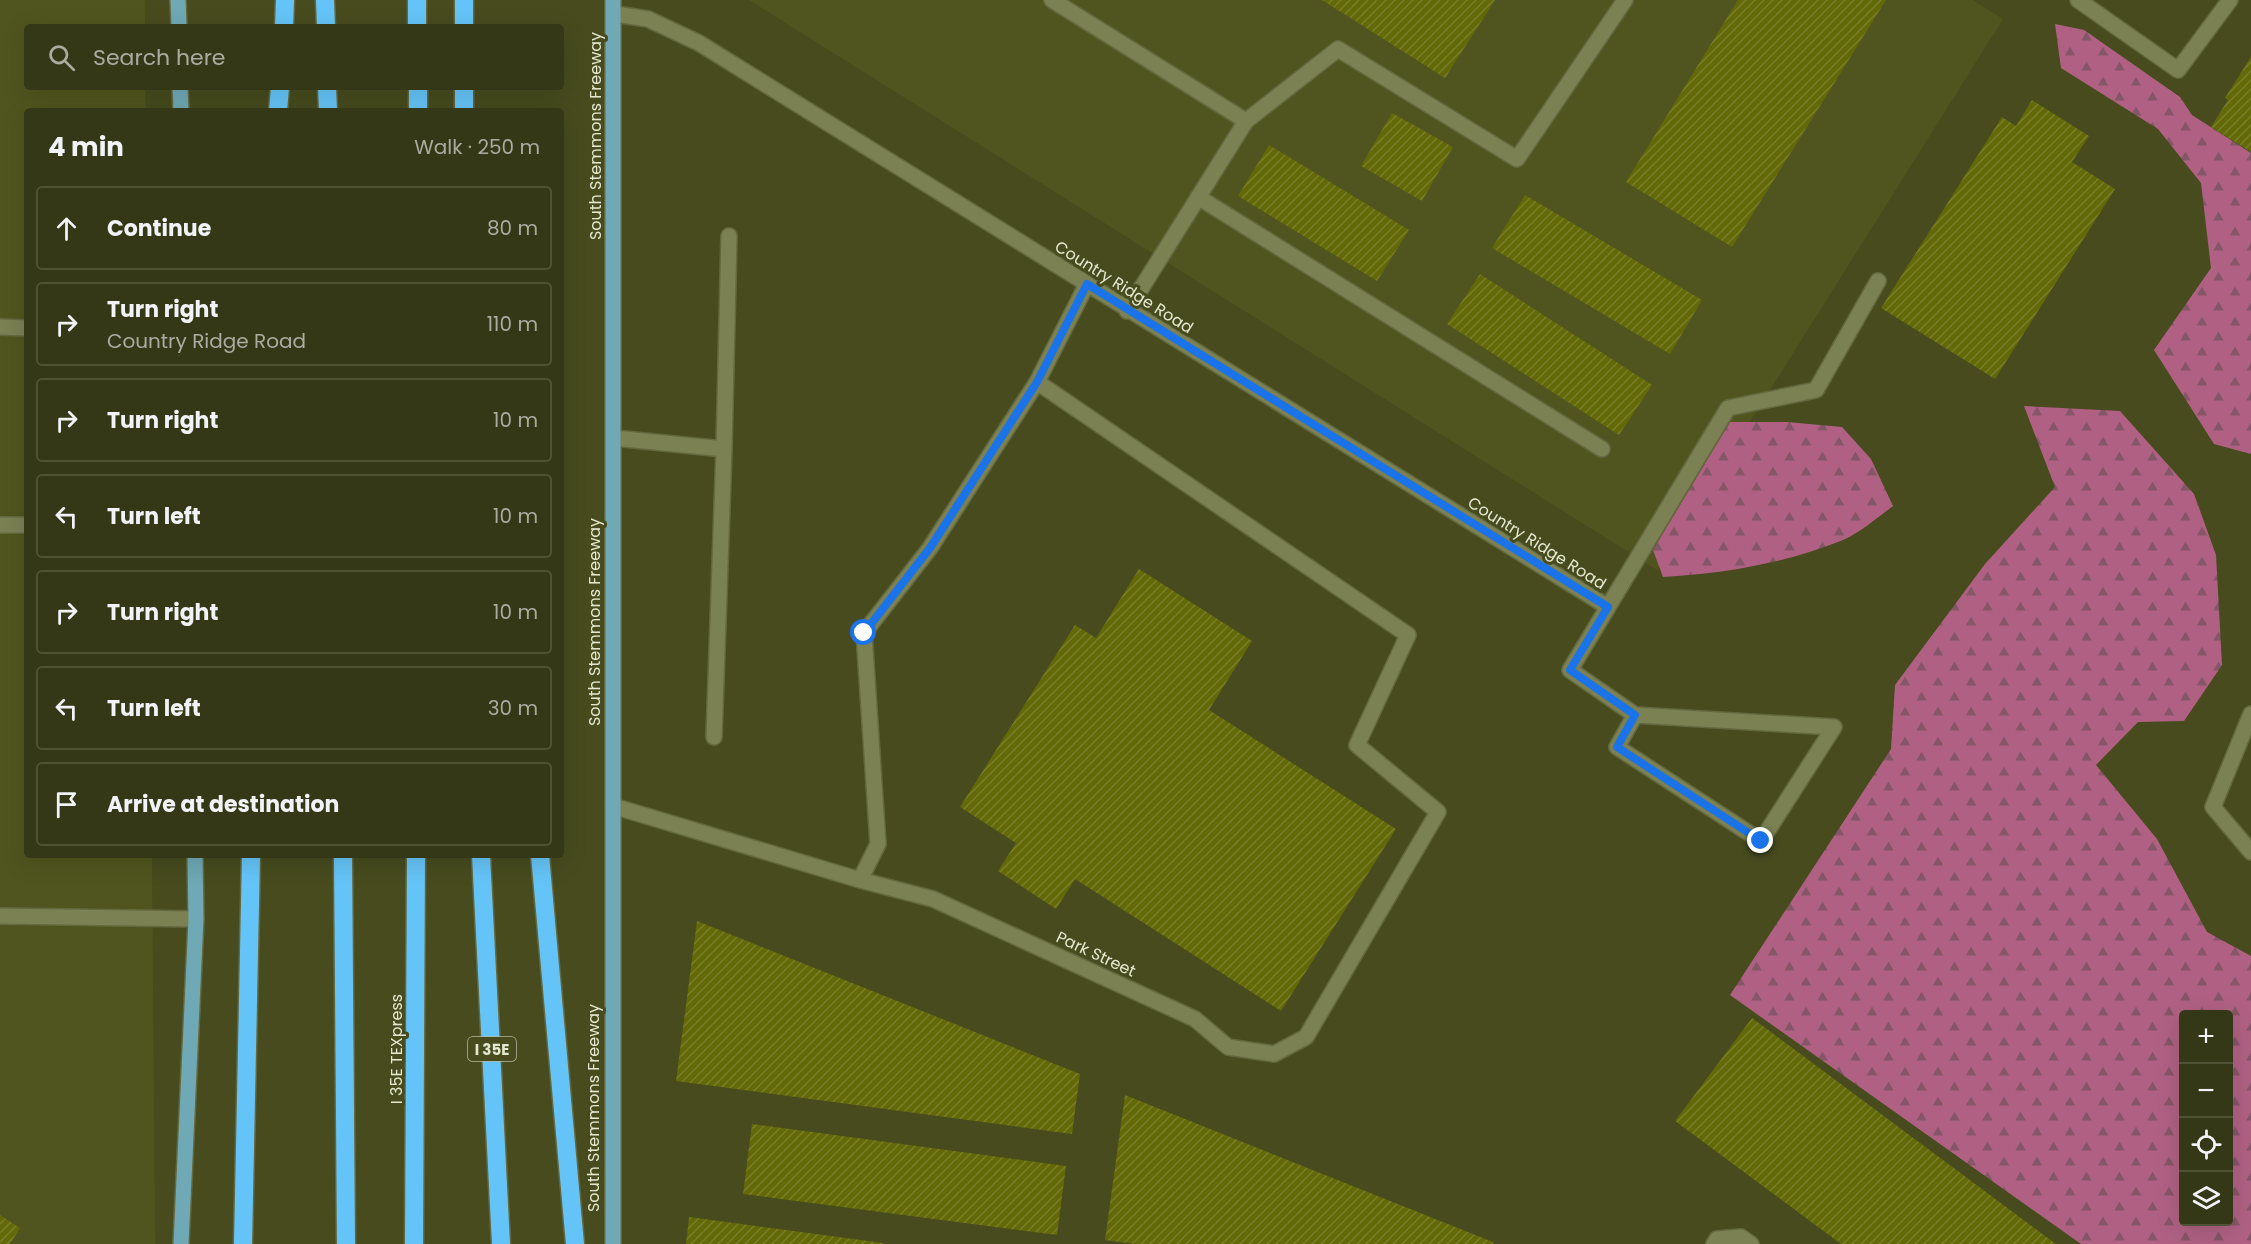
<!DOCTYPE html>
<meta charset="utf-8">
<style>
body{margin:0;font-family:Poppins,sans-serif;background:#3d3f1f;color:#f1f3f6}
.controls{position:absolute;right:18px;bottom:18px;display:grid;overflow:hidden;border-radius:6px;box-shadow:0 6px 24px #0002}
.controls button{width:54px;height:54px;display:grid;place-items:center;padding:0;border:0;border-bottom:2px solid #4f5235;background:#353816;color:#f1f3f6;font:30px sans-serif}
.stop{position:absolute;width:18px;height:18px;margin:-14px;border:4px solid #1a73e8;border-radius:50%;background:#fff}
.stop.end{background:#1a73e8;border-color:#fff;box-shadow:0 2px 6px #0008}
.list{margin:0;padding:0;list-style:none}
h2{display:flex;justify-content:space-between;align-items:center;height:78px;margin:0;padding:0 24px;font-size:26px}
h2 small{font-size:20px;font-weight:400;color:#aaaca1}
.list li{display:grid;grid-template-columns:39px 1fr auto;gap:18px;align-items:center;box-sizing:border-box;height:84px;margin:0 12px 12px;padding:0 12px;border:2px solid #4f5235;border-radius:6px}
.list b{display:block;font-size:22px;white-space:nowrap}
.list p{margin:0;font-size:20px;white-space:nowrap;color:#aaaca1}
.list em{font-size:20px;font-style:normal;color:#aaaca1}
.icon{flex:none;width:33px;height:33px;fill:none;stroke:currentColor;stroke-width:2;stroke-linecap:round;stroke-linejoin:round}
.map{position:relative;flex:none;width:2251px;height:1244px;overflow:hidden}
.search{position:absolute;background:#353816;box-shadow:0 6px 24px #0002;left:24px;top:24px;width:540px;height:66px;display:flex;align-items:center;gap:15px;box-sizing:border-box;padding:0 21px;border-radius:6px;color:#aaaca1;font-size:22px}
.panel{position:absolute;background:#353816;box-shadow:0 6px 24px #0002;left:24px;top:108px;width:540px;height:750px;border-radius:6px}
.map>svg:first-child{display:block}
</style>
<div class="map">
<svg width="2251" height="1244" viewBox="0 0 2251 1244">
<defs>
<pattern id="forest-firs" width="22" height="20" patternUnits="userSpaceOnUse" patternTransform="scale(1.5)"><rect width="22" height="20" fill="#b06183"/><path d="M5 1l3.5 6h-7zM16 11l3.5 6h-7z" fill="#855667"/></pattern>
<pattern id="building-hatch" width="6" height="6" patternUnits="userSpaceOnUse" patternTransform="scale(1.5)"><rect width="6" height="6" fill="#626906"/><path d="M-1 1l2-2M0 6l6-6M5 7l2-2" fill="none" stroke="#787e29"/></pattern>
</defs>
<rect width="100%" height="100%" fill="#474b1e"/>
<path fill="#50551f" d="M0,0H145V27H27V87H145L146,111H27V855H152L155,1244H0Z
M749,0H1973L2003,19L1657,570Z"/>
<path fill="url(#forest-firs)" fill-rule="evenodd" d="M2055,24L2084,30L2180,97L2192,115L2251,153V454L2214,444L2154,350L2211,268L2201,183L2158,129L2061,68Z
M2024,406L2120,411L2194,494L2216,555L2222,665L2184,721L2138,722L2096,765L2157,839L2207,932L2251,956V1244H2081L1730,995L1891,749L1895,685L1985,564L2055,487ZM2228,1014V1222H2184V1014Z
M1730,422H1787L1842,427L1871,459L1893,506C1878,517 1861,532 1843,540C1787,563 1723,574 1663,577L1653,550Z"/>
<path fill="url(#building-hatch)" d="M1322,0H1495L1445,78Z
M1738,0H1886L1732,247L1626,182Z
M2251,57V152L2211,127L2228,100L2225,98Z
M2032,100L2089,136L2072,162L2115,189L1995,379L1881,308L2002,117L2016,126Z
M1392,113L1453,147L1422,201L1361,166Z
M1269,145L1409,230L1377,281L1238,196Z
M1525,195L1702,300L1670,354L1492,248Z
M1480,274L1652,385L1619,435L1447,324Z
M1139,569L1252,641L1209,710L1396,829L1281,1011L1075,879L1056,909L998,871L1016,843L960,807L1075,625L1096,638Z
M697,921L1080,1074L1072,1134L676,1081Z
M1752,1018L2056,1244H1841L1675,1121Z
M1125,1095L1493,1242V1244H1135L1105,1240Z
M752,1124L1066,1166L1057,1235L743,1194Z
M0,1215L20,1228L10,1244H0Z
M689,1217L883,1243V1244H686Z"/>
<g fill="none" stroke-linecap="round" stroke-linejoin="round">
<defs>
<path id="minor" d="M1052,0L1246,121L1127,311
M2078,0L2178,70L2230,0
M615,14L648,19L699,43L1608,607
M1246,121L1338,49L1517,159L1625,0
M1198,197L1602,449
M0,327L27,328
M614,438L724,449L729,236
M0,525H27
M2251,714L2213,807L2251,852
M1635,715L1617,747L1761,841L1834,727L1635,715L1570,670L1728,408L1816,390L1878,281
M714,737L724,449
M613,806L860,880L933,899L1195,1019L1228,1047L1274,1054L1306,1037L1438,812L1357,745L1408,635L1037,382
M860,880L878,844L864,633L930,548L1037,382L1087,284
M0,916L196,919
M1714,1244L1717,1239L1741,1237L1751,1244"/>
<path id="major" d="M178,0L179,27
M180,87L181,111
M181,1244L196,919L195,855
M613,1244V0"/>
<path id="highway" d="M325,0L326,27
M417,0V27
M464,0V27
M284,27L285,0
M327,87L328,111
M418,87V111
M464,87V111
M278,111L280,87
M343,855L346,1244
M481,855L501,1244
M540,855L575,1244
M243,1244L251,855
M414,1244L416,855"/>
</defs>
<use href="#minor" stroke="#64683f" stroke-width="18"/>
<use href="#major" stroke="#64683f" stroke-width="18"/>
<use href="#highway" stroke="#64683f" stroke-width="21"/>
<use href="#minor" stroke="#7b8153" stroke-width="15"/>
<use href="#major" stroke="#6ea9b5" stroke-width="15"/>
<use href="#highway" stroke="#65c4f7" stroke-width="18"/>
</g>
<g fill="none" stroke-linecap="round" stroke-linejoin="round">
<path stroke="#1a73e8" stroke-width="8" d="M864,633L930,548L1037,382L1087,284L1608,607L1570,670L1635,715L1617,747L1761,841"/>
</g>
<g text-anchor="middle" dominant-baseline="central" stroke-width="6" stroke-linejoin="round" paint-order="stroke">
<rect fill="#474b1e" stroke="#b5b99a" stroke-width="1.5" x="468" y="1037" width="48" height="24" rx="4.5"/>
<g font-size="15" font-weight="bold" fill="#e4e8cf">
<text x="492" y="1049">I 35E</text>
</g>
<g font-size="16" fill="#e4e8cf" stroke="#474b1e">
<text transform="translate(595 136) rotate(-90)">South Stemmons Freeway</text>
<text transform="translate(1124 287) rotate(32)">Country Ridge Road</text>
<text transform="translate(1537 543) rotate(32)">Country Ridge Road</text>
<text transform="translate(594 622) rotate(-90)">South Stemmons Freeway</text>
<text transform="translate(1096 954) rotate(25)">Park Street</text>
<text transform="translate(396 1049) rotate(-90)">I 35E TEXpress</text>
<text transform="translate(593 1108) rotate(-90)">South Stemmons Freeway</text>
</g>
</g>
</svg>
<div class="controls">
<button>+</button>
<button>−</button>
<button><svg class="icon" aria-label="locate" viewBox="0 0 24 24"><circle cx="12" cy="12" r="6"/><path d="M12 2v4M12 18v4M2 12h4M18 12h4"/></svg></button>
<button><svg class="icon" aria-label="layers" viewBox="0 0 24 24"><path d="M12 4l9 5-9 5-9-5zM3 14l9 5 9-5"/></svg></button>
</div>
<div class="stop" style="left:864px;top:633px"></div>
<div class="stop end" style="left:1761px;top:841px"></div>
<div class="search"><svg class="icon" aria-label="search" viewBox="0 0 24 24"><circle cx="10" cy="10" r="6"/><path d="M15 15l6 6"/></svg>Search here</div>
<section class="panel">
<h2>4 min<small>Walk · 250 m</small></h2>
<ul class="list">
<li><svg class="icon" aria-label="ahead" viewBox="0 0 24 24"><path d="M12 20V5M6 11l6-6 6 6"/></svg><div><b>Continue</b></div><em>80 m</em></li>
<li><svg class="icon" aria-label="right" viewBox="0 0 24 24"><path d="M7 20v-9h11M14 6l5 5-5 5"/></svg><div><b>Turn right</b><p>Country Ridge Road</p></div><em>110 m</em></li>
<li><svg class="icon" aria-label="right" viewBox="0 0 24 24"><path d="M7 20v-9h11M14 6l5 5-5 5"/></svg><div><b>Turn right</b></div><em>10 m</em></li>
<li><svg class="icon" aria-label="left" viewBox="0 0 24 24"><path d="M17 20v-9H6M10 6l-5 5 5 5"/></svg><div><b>Turn left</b></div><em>10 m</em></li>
<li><svg class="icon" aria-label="right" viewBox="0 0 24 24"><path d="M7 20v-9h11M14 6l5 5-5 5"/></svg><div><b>Turn right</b></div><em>10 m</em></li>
<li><svg class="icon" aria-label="left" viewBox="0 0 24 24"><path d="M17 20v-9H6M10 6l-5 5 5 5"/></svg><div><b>Turn left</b></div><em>30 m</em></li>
<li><svg class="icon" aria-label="arrive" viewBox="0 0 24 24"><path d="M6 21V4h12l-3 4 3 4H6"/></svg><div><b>Arrive at destination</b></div></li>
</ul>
</section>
</div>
